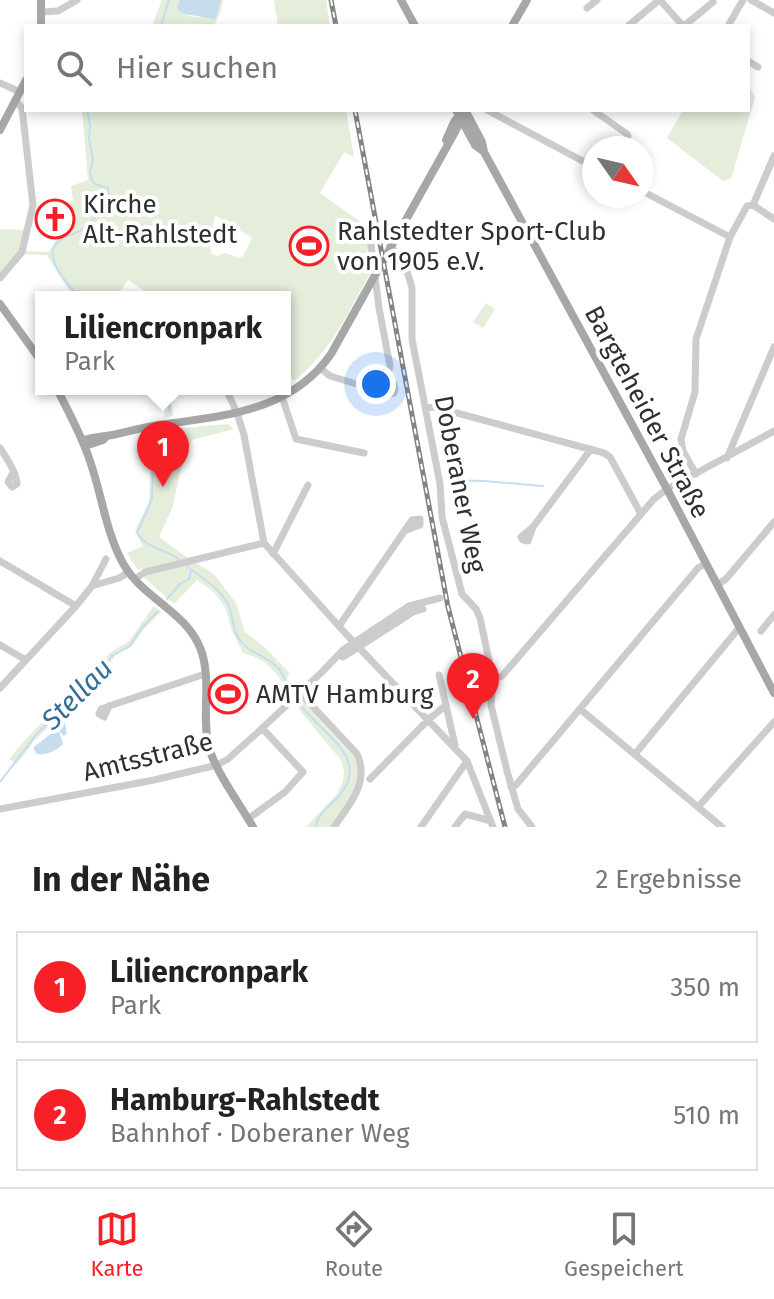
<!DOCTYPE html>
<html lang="de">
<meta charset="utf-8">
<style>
body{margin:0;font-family:"Fira Sans",sans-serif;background:#f2f2f2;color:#222}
.compass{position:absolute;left:582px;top:136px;width:72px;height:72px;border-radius:50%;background:#fff;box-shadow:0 4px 12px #0003;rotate:124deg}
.you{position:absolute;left:376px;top:384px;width:28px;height:28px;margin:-20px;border:6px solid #fff;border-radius:50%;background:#1a73e8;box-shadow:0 0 0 12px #1a73e833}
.badge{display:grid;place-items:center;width:52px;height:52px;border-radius:50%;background:#f72027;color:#fff;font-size:26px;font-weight:700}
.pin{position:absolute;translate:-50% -66px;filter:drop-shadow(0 2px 4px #0008)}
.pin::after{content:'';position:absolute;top:42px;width:28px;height:24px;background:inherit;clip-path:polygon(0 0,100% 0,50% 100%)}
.popup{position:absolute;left:35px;top:291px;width:256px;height:104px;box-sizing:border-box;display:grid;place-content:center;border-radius:0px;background:#fff;filter:drop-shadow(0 2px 6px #0005);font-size:26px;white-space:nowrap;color:#767676}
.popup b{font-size:30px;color:#222}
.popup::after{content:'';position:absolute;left:50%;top:100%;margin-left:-16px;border:16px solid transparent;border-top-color:#fff}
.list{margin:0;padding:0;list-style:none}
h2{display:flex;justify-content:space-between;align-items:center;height:104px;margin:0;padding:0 32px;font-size:34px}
h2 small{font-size:26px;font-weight:400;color:#767676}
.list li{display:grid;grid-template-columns:52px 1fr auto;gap:24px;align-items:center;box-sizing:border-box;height:112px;margin:0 16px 16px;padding:0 16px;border:2px solid #e0e0e0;border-radius:0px}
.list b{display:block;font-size:30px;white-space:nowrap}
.list p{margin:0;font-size:26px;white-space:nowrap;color:#767676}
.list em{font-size:26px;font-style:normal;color:#767676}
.icon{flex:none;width:44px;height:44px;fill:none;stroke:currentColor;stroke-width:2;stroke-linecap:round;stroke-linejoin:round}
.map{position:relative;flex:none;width:774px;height:827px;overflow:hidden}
.search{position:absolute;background:#fff;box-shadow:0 4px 12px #0003;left:24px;right:24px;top:24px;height:88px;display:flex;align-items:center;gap:20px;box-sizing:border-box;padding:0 28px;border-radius:0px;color:#767676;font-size:30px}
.sheet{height:360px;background:#fff}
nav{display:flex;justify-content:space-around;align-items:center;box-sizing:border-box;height:112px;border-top:2px solid #e0e0e0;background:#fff;font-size:22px;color:#767676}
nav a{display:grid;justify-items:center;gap:4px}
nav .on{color:#f72027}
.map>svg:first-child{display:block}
</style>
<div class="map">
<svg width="774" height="827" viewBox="0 0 774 827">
<rect width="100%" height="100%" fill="#fff"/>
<path fill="#e4eedb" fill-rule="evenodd" d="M162,0H179L177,10C191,19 204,19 218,13L221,0H223L221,11L214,26H152Z
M274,0H326L330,26H278Z
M748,88L751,90L755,97L731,179L723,181L667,138L683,110H748Z
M82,110H346L354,157L344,152L320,193L365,225L367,229L371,259L365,269L371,272C348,312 331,352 294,381L288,373H285V297H153L128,280L116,297H75L68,289L47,255L22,254L24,251L49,252L55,241L66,231L63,205L73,201L71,186L88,180ZM215,215L252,238L243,256L239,258L226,253L216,256L212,254L210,246Z
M0,229L27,230L21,250L0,275Z
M486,303L495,309L483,328L473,322Z
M161,389H179L170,392L173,416L165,417Z
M228,424L234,429L192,440L180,472L173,506L159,537L188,558L138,570L127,553L143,546L135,531L149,502L152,435L184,428Z
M196,563L214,574L236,603L245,632L262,645L289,672L287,679L295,689L290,694C276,672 269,660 243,653L232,631L226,609L215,593L197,580L174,604L142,576Z
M154,606L161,612L144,629L131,647L115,655L108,667L33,742C29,750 22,756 17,764L9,759L27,738L111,652L129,641Z
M295,701H302L354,757L359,769L356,789L331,827H306L337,794L343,781L344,771L341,760L301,712Z"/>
<path fill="#c6ddef" d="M179,0H221L218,13L215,19L184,14L177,10Z
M172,432L180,437L184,445L181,452L173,463H168L160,455V442L163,435Z
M59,721L65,723L67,733L64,736L59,731L63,744C58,750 45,756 37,754L34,750V747L53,732L55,726Z"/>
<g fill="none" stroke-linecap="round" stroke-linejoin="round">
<path stroke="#c6ddef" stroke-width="2" d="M161,26L169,0
M79,297C69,286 41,257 58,242C65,235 78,234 86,227C96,220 103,205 109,195L108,188L97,185L92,181L90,172L93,160L89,139L90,125L87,110
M166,389L170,412
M161,454L153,466L152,499L137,533C149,551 166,548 181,561
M448,480L484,481L543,486
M186,565C200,578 224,589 230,609C233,619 233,630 239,639C248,653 268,656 279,669C284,675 287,684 291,691
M167,599L180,584L189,579L191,571
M299,703C316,729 370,756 342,792C333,805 319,811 315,827
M0,782L36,735L100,671L112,656L130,646L141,629L158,611"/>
<path stroke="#ccc" stroke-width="7" d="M660,0L683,26
M751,0L774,13
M587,8L597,0
M42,12L58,11L77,0
M628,26L659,0
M684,26L713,2
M728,26L743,0
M748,61L758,67
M0,83L20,92
M487,110L594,167
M593,110L627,134L628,136L623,148
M642,191L730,237
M753,205L774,219
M369,229L379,308L390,366L387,378L376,390
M390,246L404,261L412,288V339L440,484L442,517L462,594L476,609L480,618L493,679L491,705L507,771L518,809L532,827
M386,254L407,272
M0,278L22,252L33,205L22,108L15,100
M320,368L330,376L390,394L394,393L395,389L394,384L390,382L384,383
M226,389L237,413L244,435L264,543L346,634L467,761L493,827
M282,397L296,439L364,453
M426,408L435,407L604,453L610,457L641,514
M0,448C7,459 16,471 17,484L12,487L8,482L13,473
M727,458L774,347
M696,474L683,451L681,439L695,392L696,339L730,237L747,206L753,205L774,156
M533,527L528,541L523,540L521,537L533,527L591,449
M273,554L308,485
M0,561L76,606
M135,579L145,572L264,543
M717,585L726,579L774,522
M92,586L106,559
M339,626L412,520L420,519V525L404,531
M761,631L774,615
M0,645L26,660
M343,657L413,612L423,609
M439,675L455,745
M493,679L502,676L654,499L667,489L774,431
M0,688L76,606L92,586L119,578L129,572
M300,693L357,754C370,782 350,804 334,827
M109,706L104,717L99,714L101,709L118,703L205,674
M580,709L722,827
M635,754L739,628
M370,779L429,719L446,705
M511,787L516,785L698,568L705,564
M698,807L774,722
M0,809L154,780L217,765L228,759L257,733L322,672L343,650L409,606L440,598
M248,819L285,792L303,772L262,728
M421,827L467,761
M455,827L465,814L491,821"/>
<path stroke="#a7a7a7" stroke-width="8" d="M41,0V26
M401,0L415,26
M512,26L527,0
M456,110L475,145L483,151
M465,110L482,142L484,152L667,489L774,693
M0,130L26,80
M446,140L454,122L461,114
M0,304L41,361
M57,389C69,413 82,436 90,461C102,495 106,534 124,565C144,599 187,612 201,650C212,681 201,716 209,747C214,769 241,806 253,827
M82,441C92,437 102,437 112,435C130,431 148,426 167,424C229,415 292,410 331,354L455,132L465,110
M85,446L103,440L107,436"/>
<defs>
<path id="rail" d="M331,0L336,26
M355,110L448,607L505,827"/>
</defs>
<use href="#rail" stroke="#848484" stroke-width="5"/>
<use href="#rail" stroke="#fff" stroke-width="2" stroke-dasharray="6" stroke-linecap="butt"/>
</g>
<defs>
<symbol id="church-ring" viewBox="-11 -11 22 22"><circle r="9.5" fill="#fff" stroke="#f72027" stroke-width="1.5"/><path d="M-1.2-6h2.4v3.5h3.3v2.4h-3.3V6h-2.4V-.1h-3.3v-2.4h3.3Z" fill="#f72027"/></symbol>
<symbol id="stadium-ring" viewBox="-11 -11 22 22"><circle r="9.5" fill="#fff" stroke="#f72027" stroke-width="1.5"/><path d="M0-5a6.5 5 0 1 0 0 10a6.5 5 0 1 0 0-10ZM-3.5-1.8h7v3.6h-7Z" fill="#f72027"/></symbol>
</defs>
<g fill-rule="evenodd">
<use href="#church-ring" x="33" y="197" width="44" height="44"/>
<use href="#stadium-ring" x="287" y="224" width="44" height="44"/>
<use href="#stadium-ring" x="206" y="672" width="44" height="44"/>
</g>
<g text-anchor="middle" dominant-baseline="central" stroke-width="8" stroke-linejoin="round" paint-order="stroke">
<g font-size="26" fill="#2f2f2f" stroke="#fff" text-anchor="start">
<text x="83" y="204">Kirche<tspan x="83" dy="30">Alt-Rahlstedt</tspan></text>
<text x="337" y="231">Rahlstedter Sport-Club<tspan x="337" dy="30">von 1905 e.V.</tspan></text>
<text x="256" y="694">AMTV Hamburg</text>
</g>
<g font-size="26" fill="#2f2f2f" stroke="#fff">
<text transform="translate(647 412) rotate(62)">Bargteheider Straße</text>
<text transform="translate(460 484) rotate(79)">Doberaner Weg</text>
<text transform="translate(148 757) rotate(-14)">Amtsstraße</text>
</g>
<g font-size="28" font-style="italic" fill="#346e9a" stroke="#fff">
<text transform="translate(77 694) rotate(-45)">Stellau</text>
</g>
</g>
</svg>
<svg class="compass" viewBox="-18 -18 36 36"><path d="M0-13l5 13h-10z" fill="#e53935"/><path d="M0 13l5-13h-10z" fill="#767676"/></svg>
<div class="you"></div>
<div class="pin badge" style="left:163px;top:487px">1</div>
<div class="popup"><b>Liliencronpark</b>Park</div>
<div class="pin badge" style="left:473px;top:719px">2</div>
<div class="search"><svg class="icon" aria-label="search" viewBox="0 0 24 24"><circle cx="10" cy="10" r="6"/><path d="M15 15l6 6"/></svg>Hier suchen</div>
</div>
<section class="sheet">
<h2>In der Nähe<small>2 Ergebnisse</small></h2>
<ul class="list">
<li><span class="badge">1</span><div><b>Liliencronpark</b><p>Park</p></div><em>350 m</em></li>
<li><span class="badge">2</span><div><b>Hamburg-Rahlstedt</b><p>Bahnhof · Doberaner Weg</p></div><em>510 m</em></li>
</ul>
</section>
<nav>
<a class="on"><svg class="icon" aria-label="map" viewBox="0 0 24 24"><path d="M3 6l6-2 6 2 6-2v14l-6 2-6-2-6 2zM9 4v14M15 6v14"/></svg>Karte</a>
<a><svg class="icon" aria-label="directions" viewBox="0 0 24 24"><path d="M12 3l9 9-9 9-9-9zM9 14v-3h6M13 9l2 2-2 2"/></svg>Route</a>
<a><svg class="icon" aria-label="saved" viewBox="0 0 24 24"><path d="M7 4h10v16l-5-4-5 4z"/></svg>Gespeichert</a>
</nav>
